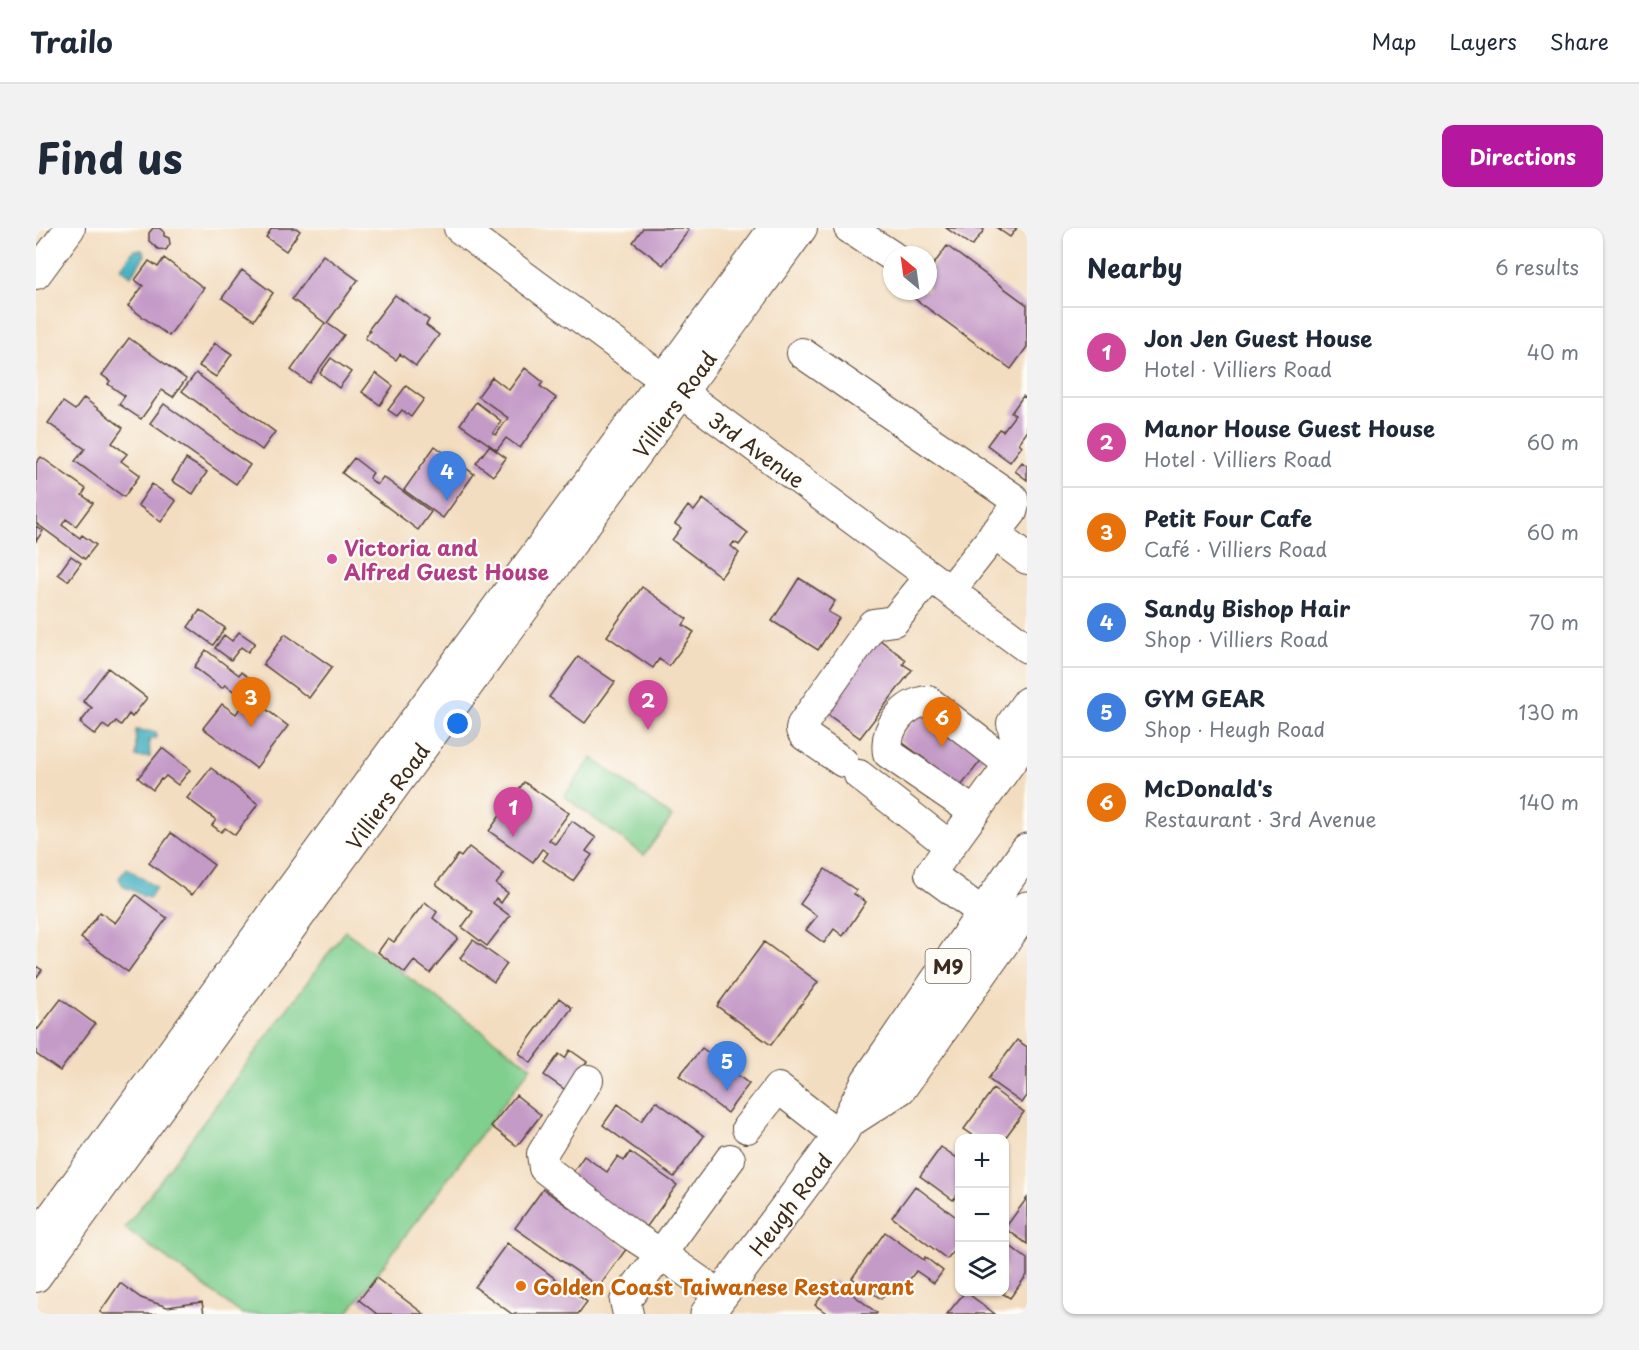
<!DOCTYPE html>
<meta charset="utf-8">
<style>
body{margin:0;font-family:"Playpen Sans",sans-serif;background:#f2f2f3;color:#1f2937}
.controls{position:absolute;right:18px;bottom:18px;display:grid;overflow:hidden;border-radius:12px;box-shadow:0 2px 4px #0004}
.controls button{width:54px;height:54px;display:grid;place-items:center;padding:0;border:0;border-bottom:2px solid #e0e1e3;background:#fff;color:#1f2937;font:30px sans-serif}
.compass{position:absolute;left:847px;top:18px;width:54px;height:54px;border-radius:50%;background:#fff;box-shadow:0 2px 4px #0004;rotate:331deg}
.you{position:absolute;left:422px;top:496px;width:21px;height:21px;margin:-15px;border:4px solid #fff;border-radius:50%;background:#1a73e8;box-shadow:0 0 0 9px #1a73e833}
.badge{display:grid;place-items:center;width:39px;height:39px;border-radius:50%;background:#b5179e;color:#fff;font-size:20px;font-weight:700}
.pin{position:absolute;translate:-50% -50px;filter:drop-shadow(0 2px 3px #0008)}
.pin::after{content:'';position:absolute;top:32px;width:21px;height:18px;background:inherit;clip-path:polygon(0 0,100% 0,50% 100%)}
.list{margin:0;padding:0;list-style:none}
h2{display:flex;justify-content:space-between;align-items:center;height:78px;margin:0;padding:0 24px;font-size:26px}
h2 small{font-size:20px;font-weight:400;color:#747a83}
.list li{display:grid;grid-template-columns:39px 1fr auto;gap:18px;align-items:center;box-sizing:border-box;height:90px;padding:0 24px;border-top:2px solid #e0e1e3}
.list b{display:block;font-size:22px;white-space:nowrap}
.list p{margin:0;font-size:20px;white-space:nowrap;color:#747a83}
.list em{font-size:20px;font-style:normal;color:#747a83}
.icon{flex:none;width:33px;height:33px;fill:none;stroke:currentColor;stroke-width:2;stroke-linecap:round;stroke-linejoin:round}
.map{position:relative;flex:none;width:991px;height:1086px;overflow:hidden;border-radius:12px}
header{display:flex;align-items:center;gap:36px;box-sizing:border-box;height:84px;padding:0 30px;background:#fff;border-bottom:2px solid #e0e1e3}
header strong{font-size:28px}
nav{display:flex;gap:33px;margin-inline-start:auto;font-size:21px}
.intro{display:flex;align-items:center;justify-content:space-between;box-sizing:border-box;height:144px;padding:0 36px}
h1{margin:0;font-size:42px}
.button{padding:15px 27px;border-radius:12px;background:#b5179e;color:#fff;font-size:21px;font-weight:700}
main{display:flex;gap:36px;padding:0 36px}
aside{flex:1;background:#fff;border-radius:12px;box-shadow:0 2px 4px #0004}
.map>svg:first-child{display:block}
</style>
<header>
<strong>Trailo</strong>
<nav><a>Map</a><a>Layers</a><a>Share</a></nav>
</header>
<div class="intro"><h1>Find us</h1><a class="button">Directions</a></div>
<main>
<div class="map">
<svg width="991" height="1086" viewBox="0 0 991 1086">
<rect width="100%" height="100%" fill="#fdfcf7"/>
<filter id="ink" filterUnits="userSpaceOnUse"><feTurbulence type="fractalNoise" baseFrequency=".0167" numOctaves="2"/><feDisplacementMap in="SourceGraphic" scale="12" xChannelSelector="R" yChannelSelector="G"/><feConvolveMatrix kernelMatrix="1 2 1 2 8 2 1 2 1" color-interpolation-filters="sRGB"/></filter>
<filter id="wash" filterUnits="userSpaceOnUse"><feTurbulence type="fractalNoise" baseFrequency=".008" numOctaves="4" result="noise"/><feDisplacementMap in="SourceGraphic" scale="24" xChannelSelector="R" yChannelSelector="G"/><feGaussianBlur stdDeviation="1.35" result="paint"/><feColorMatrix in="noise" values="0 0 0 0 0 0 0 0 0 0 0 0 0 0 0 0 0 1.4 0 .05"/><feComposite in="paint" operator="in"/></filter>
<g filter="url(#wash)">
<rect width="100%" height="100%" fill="#f3ddc0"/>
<path fill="#80cf8f" stroke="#5e7c56" stroke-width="1.5" d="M556,530L636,589L608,627L528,568Z
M309,703L495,839L311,1086H206L89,1000Z"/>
<path fill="#44b1c1" stroke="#406e70" stroke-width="1.5" d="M98,22H106L109,27L95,48L85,40Z
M100,502L120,504V510L113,512L114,529H100Z
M91,640L120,660L114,670C106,670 98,661 88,659L83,650Z"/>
<g id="blocks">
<path fill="#c49ac7" d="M117,0H123L128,4V8L133,10L134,16L130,22L122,21L113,13V5Z
M236,0H260L264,3L250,23L230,9Z
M607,0H650L653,2L627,37L597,14Z
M910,0H946L948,2L936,18Z
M961,0H981L974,9Z
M911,18L991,77V119L975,141L875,68L878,63H892V44Z
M287,27L322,52L291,95L308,107L273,155L255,142L289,95L256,71Z
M128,30L168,60L133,108L92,78L107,58L99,52L113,33L122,39Z
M206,42L237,65L218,92L186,70Z
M359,67L393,92L390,97L403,107L380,138L364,126L360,132L329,110L334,103L332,102Z
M93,110L150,151L137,169L126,162L105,191L83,176L89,168L72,156L74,153L66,147Z
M179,115L196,126L180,149L163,138Z
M295,130L315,144L303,160L284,145Z
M489,140L507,154L504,158L520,170L484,220L470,210L461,222L424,196L440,174L465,193L457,205L460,207L472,190L442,168L456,149L473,162Z
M160,145L239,204L226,222L146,163Z
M340,145L357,158L344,177L326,164Z
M370,158L388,171L375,189L366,182L361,188L352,182Z
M987,168L991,171V204L983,215L986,218L974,234L951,217L963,201L967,203L979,187L975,185Z
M48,170L87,200L76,215L91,226L85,233L104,247L88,269L39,233L49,221L12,195L27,174L39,182Z
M128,176L214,237L200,256L114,195Z
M399,218L438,246L407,290L368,262Z
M453,218L470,230L457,248L440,235Z
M5,229L50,261L46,267L57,275L40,298L30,291L26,297L44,310L46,307L60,317L49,331L0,295V235Z
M318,230L337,245L333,250L341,257L347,249L395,284L382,302L306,245Z
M150,231L171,244L157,266L136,253Z
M986,234L991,238V252L979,243Z
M116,256L140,273L125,294L102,277Z
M667,271L712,305L703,317L698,314L695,318L703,325L685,349L636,312L645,300L639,296L652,278L658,283Z
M0,298L7,303L0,313Z
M35,328L45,335L32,353L22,346Z
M763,350L799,373L792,384L803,390L782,422L736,393Z
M606,359L651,391L647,397L658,404L633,438L623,431L617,440L571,408Z
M164,382L189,400L177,417L152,399Z
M203,404L219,415L212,424L205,419L195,432L179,420L188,407L196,413Z
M249,406L296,439L273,470L227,436Z
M839,408L870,432L867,436L876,442L824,510L783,480Z
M170,422L203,447L205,444L222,456L213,468L252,498L220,540L167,500L186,476L200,486L210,472L189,457L186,460L158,439Z
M542,429L579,454L549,495L513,469Z
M72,440L111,470L96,489L93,486L85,497L80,493L73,501L67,497L59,507L44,495L56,480L47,473Z
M888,479L950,526L925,558L863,512Z
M126,520L154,542L142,557L130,548L126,552L125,551L117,562L102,550Z
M175,540L222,576L199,607L189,600L185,604L176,597L180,592L151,570Z
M488,554L533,585L513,612L519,616L536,593L560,610L550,623L556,627L537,653L507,632L512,625L506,621L497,634L453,603Z
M135,605L178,637L156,667L113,635Z
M433,619L468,646L460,656L472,665L465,675L460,670L457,675L474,688L451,718L426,699L437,684L400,656L422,627L425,629Z
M789,641L820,662L818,666L830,674L807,708L798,701L788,715L770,702L781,688L764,676Z
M100,667L131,690L92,744L45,710L64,684L79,695Z
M389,674L401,684L397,690L422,710L394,745L378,733L369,745L342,724L352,710L358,714Z
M437,712L471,736L458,754L424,730Z
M728,714L782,754L735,817L681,778Z
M0,738L6,742L0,750Z
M523,770L536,780L495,835L483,825Z
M25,771L59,796L24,843L0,826V800L2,801Z
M981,812L991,819V868L986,875L952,851Z
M666,820L713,856L691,885L643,848Z
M534,822L551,834L531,863L508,847L523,826L529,830Z
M957,861L988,884L969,910H941L928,901Z
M480,867L505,887L481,918L455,898Z
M620,873L668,908L638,949L567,897L582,876L605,893Z
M905,919L924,932V963L917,972L884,948Z
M594,924L641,957L607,1004L532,951L548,928L571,944L582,928L588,933Z
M879,958L924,992V1015L911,1031L856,989Z
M507,961L591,1020L563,1059L479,1000Z
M991,970V1016L969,1000Z
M849,1004L888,1032L889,1029L907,1043L898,1055L880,1043L864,1064L855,1057L845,1071L816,1050Z
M969,1014L991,1031V1047L974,1070L964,1064H969Z
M471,1015L551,1074L542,1086H476L439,1059Z
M340,1050L388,1086H341L323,1072Z
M798,1052L841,1085L840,1086H792L779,1077Z
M84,1055L105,1070L131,1079L166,1074L168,1086H67L64,1084Z
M929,1064H930L959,1086H911Z"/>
</g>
</g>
<g filter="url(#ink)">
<use href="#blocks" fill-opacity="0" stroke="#574536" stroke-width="1.5"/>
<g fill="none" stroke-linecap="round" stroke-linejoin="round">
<defs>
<path id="minor" d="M423,0L991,420
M813,0L856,28
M0,46L34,0
M766,125L977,270L978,277L976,284L914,363
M958,306L991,331
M807,534L768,507L765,502L766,497L837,396L858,393L894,349
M823,547L914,618
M938,584L852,525C848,500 868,475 892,473L973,536
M966,699L894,646L982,524L976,495L991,474
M552,852L506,926L508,940L594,1006L625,1026L694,931
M711,900L742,860L804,908
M0,1010L738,0
M0,1049L766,0
M592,1086L589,1073L625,1026L685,1068"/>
<path id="major" d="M813,893L864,860L991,680
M671,1086L804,908L832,853L991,622"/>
</defs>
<use href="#minor" stroke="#574536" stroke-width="32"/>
<use href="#major" stroke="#574536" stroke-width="35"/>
<use href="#minor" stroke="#fff" stroke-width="30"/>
<use href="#major" stroke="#fff" stroke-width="33"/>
</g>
</g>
<circle fill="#d1479c" stroke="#fdfcf7" stroke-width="2" cx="296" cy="331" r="6"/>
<circle fill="#e8710a" stroke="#fdfcf7" stroke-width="2" cx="485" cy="1058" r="6"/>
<g text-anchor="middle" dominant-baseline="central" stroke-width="4.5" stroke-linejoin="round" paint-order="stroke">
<rect fill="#fdfcf7" stroke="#75695f" stroke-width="1.5" x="889.5" y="721" width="45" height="34" rx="4.5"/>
<g font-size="20" font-weight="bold" fill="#3b2a1e">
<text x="912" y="738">M9</text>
</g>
<g font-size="21" fill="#3b2a1e" stroke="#fdfcf7">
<text transform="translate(638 176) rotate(-54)">Villiers Road</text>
<text transform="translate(721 221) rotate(36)">3rd Avenue</text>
<text transform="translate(351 568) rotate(-54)">Villiers Road</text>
<text transform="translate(754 976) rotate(-53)">Heugh Road</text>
</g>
<g font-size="21" font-weight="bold" fill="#b23c85" stroke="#fdfcf7" text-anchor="start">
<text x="308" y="319">Victoria and<tspan x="308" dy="24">Alfred Guest House</tspan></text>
</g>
<g font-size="21" font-weight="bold" fill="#c56008" stroke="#fdfcf7" text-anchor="start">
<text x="497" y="1058">Golden Coast Taiwanese Restaurant</text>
</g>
</g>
</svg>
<div class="controls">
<button>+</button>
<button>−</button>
<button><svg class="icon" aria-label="layers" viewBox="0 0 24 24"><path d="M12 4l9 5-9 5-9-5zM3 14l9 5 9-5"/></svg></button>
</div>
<svg class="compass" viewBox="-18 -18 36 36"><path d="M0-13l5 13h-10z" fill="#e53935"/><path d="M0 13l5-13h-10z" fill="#747a83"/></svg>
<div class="you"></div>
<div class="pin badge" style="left:477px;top:609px;background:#d1479c">1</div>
<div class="pin badge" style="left:612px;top:502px;background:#d1479c">2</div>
<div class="pin badge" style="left:215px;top:499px;background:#e8710a">3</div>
<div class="pin badge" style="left:411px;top:273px;background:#3f7fe0">4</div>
<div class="pin badge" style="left:691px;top:863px;background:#3f7fe0">5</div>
<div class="pin badge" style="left:906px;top:519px;background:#e8710a">6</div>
</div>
<aside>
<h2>Nearby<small>6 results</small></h2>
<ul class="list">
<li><span class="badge" style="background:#d1479c">1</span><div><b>Jon Jen Guest House</b><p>Hotel · Villiers Road</p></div><em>40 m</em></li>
<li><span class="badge" style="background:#d1479c">2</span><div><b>Manor House Guest House</b><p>Hotel · Villiers Road</p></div><em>60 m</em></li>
<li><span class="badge" style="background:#e8710a">3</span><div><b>Petit Four Cafe</b><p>Café · Villiers Road</p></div><em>60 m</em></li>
<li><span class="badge" style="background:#3f7fe0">4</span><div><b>Sandy Bishop Hair</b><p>Shop · Villiers Road</p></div><em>70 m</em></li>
<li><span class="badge" style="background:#3f7fe0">5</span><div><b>GYM GEAR</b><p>Shop · Heugh Road</p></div><em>130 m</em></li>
<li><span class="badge" style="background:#e8710a">6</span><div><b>McDonald's</b><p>Restaurant · 3rd Avenue</p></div><em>140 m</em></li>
</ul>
</aside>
</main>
